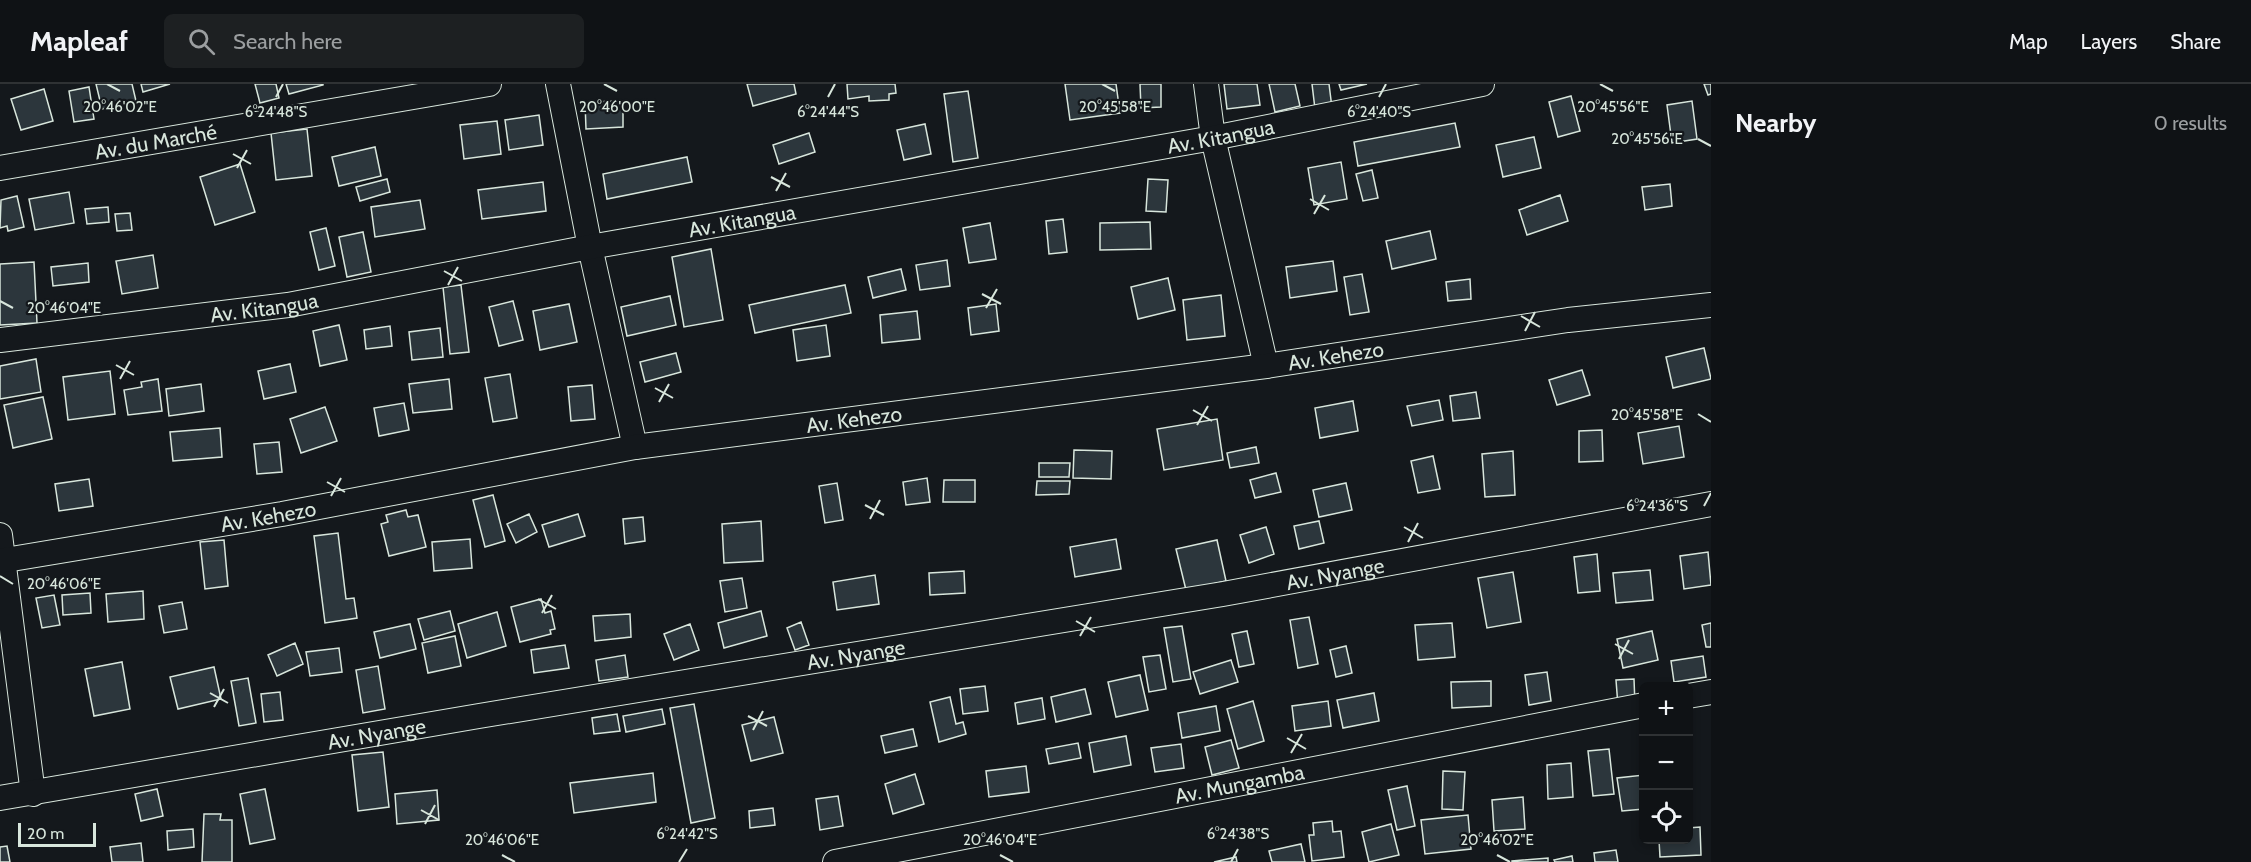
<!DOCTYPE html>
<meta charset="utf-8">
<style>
body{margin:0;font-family:Cabin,sans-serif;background:#1d2022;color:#f1f3f6}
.controls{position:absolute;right:18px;bottom:18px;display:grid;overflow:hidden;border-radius:9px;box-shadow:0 3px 9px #0003}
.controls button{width:54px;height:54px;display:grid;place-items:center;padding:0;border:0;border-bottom:2px solid #2f3234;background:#0f1215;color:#f1f3f6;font:30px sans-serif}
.scale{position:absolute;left:18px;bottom:15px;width:78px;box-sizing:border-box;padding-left:6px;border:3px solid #d8e6dc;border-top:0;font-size:16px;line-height:21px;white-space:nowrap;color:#d8e6dc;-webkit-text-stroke:4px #14181c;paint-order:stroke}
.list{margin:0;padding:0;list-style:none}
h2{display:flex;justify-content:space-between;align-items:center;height:78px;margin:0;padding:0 24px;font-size:26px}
h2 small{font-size:20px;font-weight:400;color:#9b9ea0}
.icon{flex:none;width:33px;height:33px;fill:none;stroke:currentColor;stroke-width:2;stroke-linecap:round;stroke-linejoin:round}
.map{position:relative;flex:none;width:1711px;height:778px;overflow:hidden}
header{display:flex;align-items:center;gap:36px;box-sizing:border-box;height:84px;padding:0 30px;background:#0f1215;border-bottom:2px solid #2f3234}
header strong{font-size:28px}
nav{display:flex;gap:33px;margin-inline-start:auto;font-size:21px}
.search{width:420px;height:54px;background:#1d2022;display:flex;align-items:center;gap:15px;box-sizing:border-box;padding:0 21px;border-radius:9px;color:#9b9ea0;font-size:22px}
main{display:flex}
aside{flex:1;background:#0f1215}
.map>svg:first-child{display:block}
</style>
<header>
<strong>Mapleaf</strong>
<div class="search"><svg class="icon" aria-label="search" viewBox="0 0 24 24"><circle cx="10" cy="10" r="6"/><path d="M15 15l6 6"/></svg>Search here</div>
<nav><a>Map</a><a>Layers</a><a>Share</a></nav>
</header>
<main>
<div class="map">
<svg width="1711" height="778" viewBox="0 0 1711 778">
<rect width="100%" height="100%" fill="#14181c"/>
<path fill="#2c363c" stroke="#d8e6dc" stroke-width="1.5" d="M96,0H132L136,17L102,25Z
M141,0H170L143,8Z
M255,0H276L279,14L260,19Z
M286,0H323V1L289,10Z
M747,0H794L796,10L753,22Z
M847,0H895L896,9L889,10V16L869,17V12L848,15Z
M1065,0H1116L1120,29L1070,36Z
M1140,0H1161V23L1141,24Z
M1224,0H1257L1260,21L1227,25Z
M1269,0H1295L1300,22L1275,28Z
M1312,0H1329L1332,24L1315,25Z
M1339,0H1367L1341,6Z
M1704,0H1711V10L1708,11Z
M89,3L94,35L74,38L69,7Z
M44,5L53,37L21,46L11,15Z
M968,7L978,74L953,78L944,10Z
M1571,12L1580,47L1558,53L1549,18Z
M623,17V43L586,45L585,18Z
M1692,17L1697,55L1672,59L1667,21Z
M539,31L543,61L509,66L505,36Z
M497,37L501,70L464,75L460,41Z
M1455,39L1460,63L1358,82L1354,58Z
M925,40L931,70L904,76L897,46Z
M307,45L312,92L276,96L271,49Z
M809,49L815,68L779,80L773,61Z
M1534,53L1541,84L1503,93L1496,61Z
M375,63L381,92L339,102L332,73Z
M687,73L692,98L607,115L603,90Z
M1341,78L1347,115L1314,121L1308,84Z
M240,80L255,128L215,141L200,93Z
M1372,86L1378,114L1363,117L1356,90Z
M387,95L390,108L360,117L356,103Z
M1148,95L1168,96L1166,128L1146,127Z
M543,98L546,127L482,135L478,106Z
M1670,100L1672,122L1645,126L1642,103Z
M69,108L74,139L35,146L29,115Z
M1560,111L1568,137L1527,151L1519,126Z
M17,112L24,143L8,147L7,142L0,144L1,116Z
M420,116L425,145L375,153L371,123Z
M108,123L109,138L87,140L85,125Z
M130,129L132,146L117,147L115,130Z
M1063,135L1067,168L1049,170L1046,137Z
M1150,138L1151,165L1100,166V139Z
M990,139L996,175L969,179L963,144Z
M326,144L335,182L319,186L310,148Z
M1430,147L1436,175L1392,185L1386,157Z
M363,148L371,188L347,193L339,153Z
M711,165L723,236L684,243L672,173Z
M153,171L158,204L122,210L116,177Z
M947,176L950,202L920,206L916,181Z
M1333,177L1337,207L1290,214L1286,183Z
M34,178L37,239L0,241V180Z
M88,179L89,198L53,202L51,183Z
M901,185L906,206L873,214L868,193Z
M1362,190L1369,228L1350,231L1344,193Z
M1168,194L1175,226L1138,235L1131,203Z
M1470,195L1471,215L1448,217L1446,198Z
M461,201L469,268L450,270L443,203Z
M845,201L851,229L755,249L749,221Z
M1221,211L1225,252L1187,256L1183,216Z
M670,212L676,241L627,252L621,223Z
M513,217L523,256L499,262L489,223Z
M569,220L577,258L540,266L533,227Z
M996,220L999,247L971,251L968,224Z
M917,227L920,255L882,259L880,231Z
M339,241L347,276L320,282L313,247Z
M826,241L830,272L797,277L793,246Z
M390,242L392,262L366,265L364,246Z
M440,244L443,273L412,276L409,248Z
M1704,264L1711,295L1673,304L1666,273Z
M676,269L681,288L645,298L640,278Z
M36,275L41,308L0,315V282Z
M290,280L296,308L264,315L258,287Z
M1582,286L1590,311L1557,321L1549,296Z
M110,287L115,330L68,336L63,293Z
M510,290L517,334L493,338L485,294Z
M158,295L162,327L128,331L124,306L142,303L141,298Z
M449,295L452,325L413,329L409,300Z
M201,300L204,327L169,332L166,305Z
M592,301L595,335L571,337L568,303Z
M1476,308L1480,334L1453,337L1450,312Z
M43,313L52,355L13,364L4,321Z
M1439,316L1443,336L1412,342L1407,322Z
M1353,317L1358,347L1320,354L1315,324Z
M404,319L409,346L379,352L374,324Z
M325,323L337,357L301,369L290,335Z
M1217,335L1223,376L1164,386L1157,345Z
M1679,342L1684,373L1643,380L1638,349Z
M220,344L222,373L173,377L170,348Z
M1602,346L1603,377L1579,378V347Z
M279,358L282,388L257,390L254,360Z
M1256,363L1259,379L1230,384L1227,369Z
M1074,366L1112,367L1111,395L1073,394Z
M1513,367L1515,411L1485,413L1482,370Z
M1433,372L1440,405L1418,409L1411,377Z
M1039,379H1070L1069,393H1039Z
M1276,389L1281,408L1255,414L1250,396Z
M927,394L930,418L906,421L903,398Z
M89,395L93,422L59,427L55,400Z
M944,396H975V418H943Z
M1037,397H1070L1069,410L1036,411Z
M837,399L843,436L825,439L819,402Z
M1346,399L1352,426L1319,433L1313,406Z
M493,411L505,457L485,463L473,416Z
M406,426L408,433L418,431L426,463L389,472L381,440L388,438L386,431Z
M529,430L537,448L516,459L507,440Z
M578,430L585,452L549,463L542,441Z
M643,433L645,457L625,460L623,435Z
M761,437L763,477L724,479L722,440Z
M1319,437L1324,459L1299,465L1294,442Z
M1266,443L1274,470L1249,479L1240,451Z
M338,449L346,515L354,514L357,534L325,539L314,452Z
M470,455L472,484L434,487L432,458Z
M1116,455L1121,485L1075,493L1070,463Z
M224,456L228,502L205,505L200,458Z
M1217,456L1226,497L1186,506L1176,465Z
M1708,468L1711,501L1684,505L1680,472Z
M1597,470L1600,507L1578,509L1574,473Z
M1650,486L1653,516L1616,519L1613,489Z
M964,487L965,509L930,511L929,489Z
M1513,488L1521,538L1487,544L1478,494Z
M875,491L879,520L837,526L833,498Z
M742,494L747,524L725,528L720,497Z
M143,507L144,535L108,538L106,510Z
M90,509L91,529L63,531L62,511Z
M54,511L60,541L42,544L36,514Z
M541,515L545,529L551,527L555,545L550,546L551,550L520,558L511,523Z
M182,518L187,545L164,549L159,522Z
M450,527L455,547L424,556L418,535Z
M761,527L767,552L724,564L718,539Z
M497,528L506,562L467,574L458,540Z
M630,530L631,553L595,557L593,532Z
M1309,533L1318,580L1298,584L1290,536Z
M801,538L809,561L795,566L787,544Z
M1452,539L1455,573L1418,576L1415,541Z
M1711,539V563H1706L1702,541Z
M410,540L416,565L380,574L374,548Z
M690,540L699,566L674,576L664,550Z
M1182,542L1191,595L1173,598L1164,544Z
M1247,547L1254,580L1239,583L1232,550Z
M1652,547L1658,576L1623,584L1617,555Z
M455,552L461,582L428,589L422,559Z
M295,559L303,580L277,592L268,571Z
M565,561L569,584L534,589L531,566Z
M1346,562L1352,589L1336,593L1330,566Z
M339,564L342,588L310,592L306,568Z
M625,571L628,593L599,597L596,576Z
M1160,571L1166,605L1149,608L1143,573Z
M1703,572L1706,593L1674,598L1671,577Z
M1231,576L1238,598L1200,610L1193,588Z
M122,578L130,625L94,632L85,585Z
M378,582L385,625L363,629L356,586Z
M214,583L221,615L178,625L170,593Z
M1547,588L1551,617L1529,621L1525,591Z
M1140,591L1148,626L1116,633L1108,598Z
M248,594L256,639L239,642L231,597Z
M1634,595L1635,621L1618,622L1616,596Z
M1491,597V622L1452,624L1451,598Z
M985,602L988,627L963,630L960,605Z
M1085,605L1091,630L1056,638L1051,613Z
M280,608L283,636L264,638L261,610Z
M1374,609L1379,637L1343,644L1337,616Z
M950,613L956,640L963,638L966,650L939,658L930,618Z
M1042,614L1045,635L1018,640L1015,619Z
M1253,617L1264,657L1238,665L1227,625Z
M1328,617L1331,642L1295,647L1292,622Z
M694,620L715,734L691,739L670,624Z
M1216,622L1220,647L1182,654L1178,629Z
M662,625L665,640L626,648L623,632Z
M617,630L620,647L594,650L592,634Z
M774,633L783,669L751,677L742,641Z
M913,645L917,662L885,669L881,652Z
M1126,652L1131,681L1094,688L1089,659Z
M1231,656L1239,684L1212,691L1205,663Z
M1078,659L1081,674L1049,680L1046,665Z
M1181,660L1184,684L1155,688L1151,664Z
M1609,665L1614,710L1593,712L1588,667Z
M383,668L389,723L358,727L352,671Z
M1571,679L1573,713L1548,715L1547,681Z
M1026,682L1029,708L989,713L986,687Z
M1443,687L1465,688L1463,726L1442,725Z
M653,689L656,718L574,729L570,699Z
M915,690L924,720L893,730L885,700Z
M1644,691V725L1622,727L1617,694Z
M1407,702L1415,742L1397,746L1388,706Z
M157,705L163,732L141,737L135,710Z
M265,705L275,755L250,760L240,710Z
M437,706L439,736L397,740L395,710Z
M838,712L843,742L820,746L816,715Z
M1523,713L1525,745L1494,747L1492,716Z
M773,724L775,741L750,744L749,727Z
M204,730H221L220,736H232V778H202Z
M1468,731L1471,765L1425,770L1421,736Z
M1332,737L1333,748L1341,747L1344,773L1312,777L1309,751H1314L1313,739Z
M1391,740L1399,771L1369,778L1362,748Z
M1700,743L1701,771L1660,773L1659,756H1688V744Z
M193,745L194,763L168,766L167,747Z
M141,759L143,778H112L110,763Z
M1301,760L1305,778H1272L1269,767Z
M7,762L10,778H0V763Z
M1616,766L1618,778H1595L1594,769Z
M1572,772L1573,778H1555L1554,776Z
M1236,773L1237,778H1214Z
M1548,774V778H1512V777Z"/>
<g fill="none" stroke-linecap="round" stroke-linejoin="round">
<defs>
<g id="street">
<path d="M558,0L590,163L635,363"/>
<path d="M1206,0L1213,54L1266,282"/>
<path id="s1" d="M0,84L489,0"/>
<path id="s2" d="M0,256L288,221L590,163L1213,54L1482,0"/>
<path d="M0,451L33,710"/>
<path id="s3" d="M0,477L282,430L635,363L1266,282L1568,236L1711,221"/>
<path d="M1688,612L1711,608"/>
<path id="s4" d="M0,714L479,632L1223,510L1711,420"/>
<path id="s5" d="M835,778L1644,621"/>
</g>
</defs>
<use href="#street" stroke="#d8e6dc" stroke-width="26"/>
<use href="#street" stroke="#14181c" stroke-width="24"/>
</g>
<path fill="none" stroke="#d8e6dc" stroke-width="2" d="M107,0L120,7M604,0L617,7M1102,0L1115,7M1600,0L1613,7M276,13L283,0M828,13L835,0M1379,13L1386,0M1698,55L1711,62M233,70L251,80M237,84L247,66M771,93L790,103M776,107L786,89M1310,115L1329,126M1314,130L1325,111M444,187L462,197M448,201L458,183M982,210L1001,220M0,217L13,224M986,224L997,205M1521,232L1540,243M1525,247L1535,228M116,281L134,291M120,295L130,277M655,304L673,314M659,318L669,300M1193,326L1212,337M1698,330L1711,338M1197,341L1208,322M327,398L345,408M331,412L341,394M865,421L884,431M1704,422L1711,409M870,435L880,416M1404,443L1423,454M1408,458L1418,439M0,492L13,500M538,515L556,525M542,529L552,511M1076,537L1095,548M1080,552L1091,533M1615,560L1633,570M1619,575L1629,556M210,609L228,619M214,623L224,605M748,632L767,642M753,646L763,627M1287,654L1306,665M1291,669L1302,650M421,726L439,736M425,740L435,721M502,771L515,778M1000,771L1013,778M1497,771L1510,778M679,778L687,765M1231,778L1238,765"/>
<g text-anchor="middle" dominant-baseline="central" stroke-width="4.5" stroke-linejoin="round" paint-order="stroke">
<g font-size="21" fill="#d8e6dc" stroke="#14181c">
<text stroke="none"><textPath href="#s2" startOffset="1238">Av. Kitangua</textPath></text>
<text stroke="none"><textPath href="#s1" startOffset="158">Av. du Marché</textPath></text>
<text stroke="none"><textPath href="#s2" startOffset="752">Av. Kitangua</textPath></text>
<text stroke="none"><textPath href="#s2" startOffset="266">Av. Kitangua</textPath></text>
<text stroke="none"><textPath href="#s3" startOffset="1352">Av. Kehezo</textPath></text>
<text stroke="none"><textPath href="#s3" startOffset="866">Av. Kehezo</textPath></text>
<text stroke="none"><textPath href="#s3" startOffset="272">Av. Kehezo</textPath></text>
<text stroke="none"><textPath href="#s4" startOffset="1354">Av. Nyange</textPath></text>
<text stroke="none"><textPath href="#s4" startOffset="868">Av. Nyange</textPath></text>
<text stroke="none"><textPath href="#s4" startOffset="382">Av. Nyange</textPath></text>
<text stroke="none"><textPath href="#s5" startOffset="412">Av. Mungamba</textPath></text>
</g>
</g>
<g font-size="15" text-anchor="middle" fill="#d8e6dc" stroke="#14181c" stroke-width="4.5" stroke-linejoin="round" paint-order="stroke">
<text x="1613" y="28">20°45'56"E</text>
<text x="120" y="28">20°46'02"E</text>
<text x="617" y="28">20°46'00"E</text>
<text x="1115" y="28">20°45'58"E</text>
<text x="276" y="33">6°24'48"S</text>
<text x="828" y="33">6°24'44"S</text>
<text x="1379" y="33">6°24'40"S</text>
<text x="1647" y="60">20°45'56"E</text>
<text x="64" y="229">20°46'04"E</text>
<text x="1647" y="336">20°45'58"E</text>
<text x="1657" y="427">6°24'36"S</text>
<text x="64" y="505">20°46'06"E</text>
<text x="687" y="755">6°24'42"S</text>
<text x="1238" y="755">6°24'38"S</text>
<text x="502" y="761">20°46'06"E</text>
<text x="1000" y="761">20°46'04"E</text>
<text x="1497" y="761">20°46'02"E</text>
</g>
</svg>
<div class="controls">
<button>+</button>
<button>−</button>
<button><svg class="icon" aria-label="locate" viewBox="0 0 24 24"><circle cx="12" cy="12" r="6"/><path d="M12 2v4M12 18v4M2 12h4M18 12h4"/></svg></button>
</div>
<div class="scale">20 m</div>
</div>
<aside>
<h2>Nearby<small>0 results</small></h2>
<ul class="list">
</ul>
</aside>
</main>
